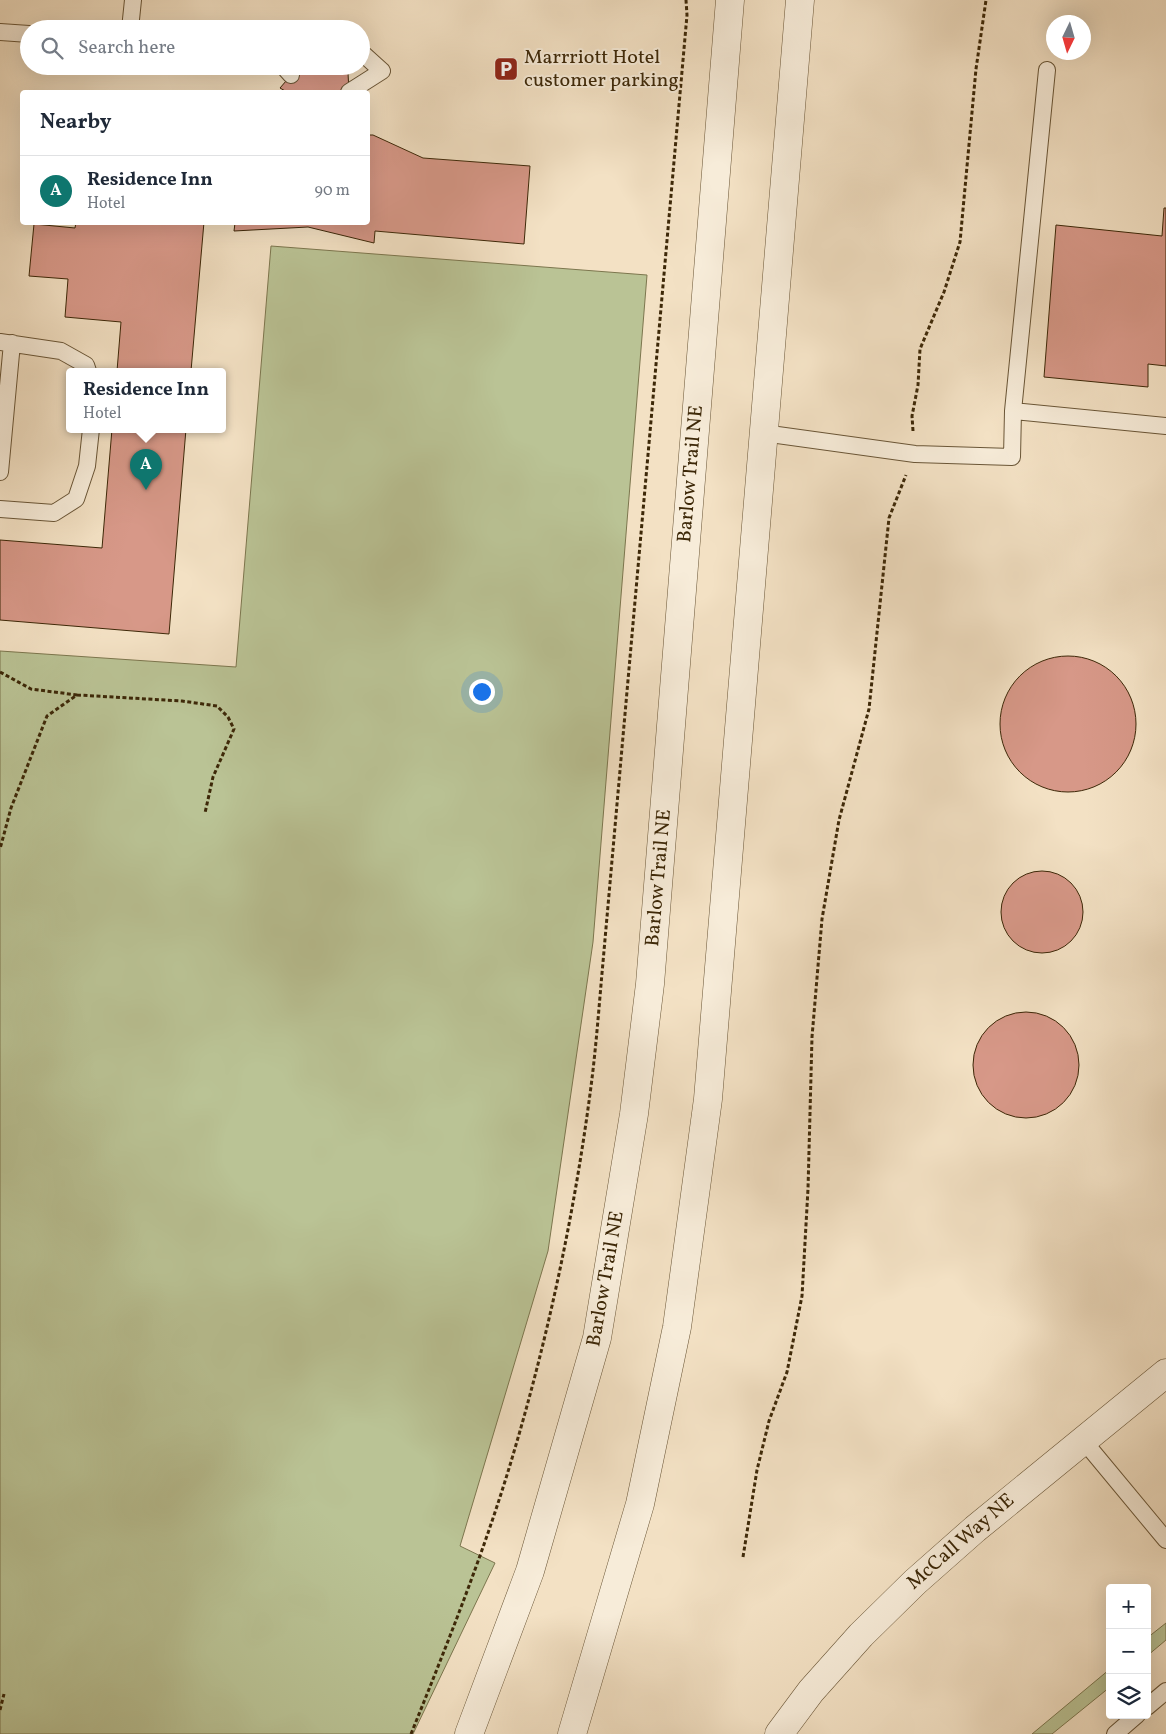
<!DOCTYPE html>
<meta charset="utf-8">
<style>
body{margin:0;font-family:Vollkorn,serif;background:#f2f2f3;color:#1f2937}
.controls{position:absolute;right:15px;bottom:15px;display:grid;overflow:hidden;border-radius:5px;box-shadow:0 5px 20px #0002}
.controls button{width:45px;height:45px;display:grid;place-items:center;padding:0;border:0;border-bottom:1px solid #e0e1e3;background:#fff;color:#1f2937;font:25px sans-serif}
.compass{position:absolute;left:1046px;top:15px;width:45px;height:45px;border-radius:50%;background:#fff;box-shadow:0 5px 20px #0002;rotate:185deg}
.you{position:absolute;left:481px;top:691px;width:18px;height:18px;margin:-12px;border:4px solid #fff;border-radius:50%;background:#1a73e8;box-shadow:0 0 0 8px #1a73e833}
.badge{display:grid;place-items:center;width:32px;height:32px;border-radius:50%;background:#0f766e;color:#fff;font-size:16px;font-weight:700}
.pin{position:absolute;translate:-50% -41px;filter:drop-shadow(0 1px 2px #0008)}
.pin::after{content:'';position:absolute;top:26px;width:18px;height:15px;background:inherit;clip-path:polygon(0 0,100% 0,50% 100%)}
.popup{position:absolute;left:66px;top:368px;width:160px;height:65px;box-sizing:border-box;display:grid;place-content:center;border-radius:5px;background:#fff;filter:drop-shadow(0 1px 4px #0005);font-size:16px;white-space:nowrap;color:#747a83}
.popup b{font-size:19px;color:#1f2937}
.popup::after{content:'';position:absolute;left:50%;top:100%;margin-left:-10px;border:10px solid transparent;border-top-color:#fff}
.list{margin:0;padding:0;list-style:none}
h2{display:flex;justify-content:space-between;align-items:center;height:65px;margin:0;padding:0 20px;font-size:21px}
h2 small{font-size:16px;font-weight:400;color:#747a83}
.list li{display:grid;grid-template-columns:32px 1fr auto;gap:15px;align-items:center;box-sizing:border-box;height:70px;padding:0 20px;border-top:1px solid #e0e1e3}
.list b{display:block;font-size:19px;white-space:nowrap}
.list p{margin:0;font-size:16px;white-space:nowrap;color:#747a83}
.list em{font-size:16px;font-style:normal;color:#747a83}
.icon{flex:none;width:28px;height:28px;fill:none;stroke:currentColor;stroke-width:2;stroke-linecap:round;stroke-linejoin:round}
.map{position:relative;flex:none;width:1166px;height:1734px;overflow:hidden}
.search{position:absolute;background:#fff;box-shadow:0 5px 20px #0002;left:20px;top:20px;width:350px;height:55px;display:flex;align-items:center;gap:12px;box-sizing:border-box;padding:0 18px;border-radius:28px;color:#747a83;font-size:19px}
.panel{position:absolute;background:#fff;box-shadow:0 5px 20px #0002;left:20px;top:90px;width:350px;height:135px;border-radius:5px}
.map>svg:first-child{display:block}
</style>
<div class="map">
<svg width="1166" height="1734" viewBox="0 0 1166 1734">
<rect width="100%" height="100%" fill="#f3e1c4"/>
<filter id="stains"><feTurbulence type="fractalNoise" baseFrequency=".004" numOctaves="4"/><feColorMatrix values="0 0 0 0 .2 0 0 0 0 .09 0 0 0 0 .02 0 0 0 .5 -.17"/></filter>
<radialGradient id="worn" r=".72"><stop offset=".6" stop-color="#630" stop-opacity="0"/><stop offset="1" stop-color="#630" stop-opacity=".3"/></radialGradient>
<path fill="#bac395" stroke="#7c764e" d="M271,246L647,275L593,942L548,1251L460,1546L495,1563L413,1734H0V651L236,667Z
M1166,1623V1640L1147,1656V1638Z
M1110,1669V1687L1052,1734H1032Z"/>
<path fill="#d79888" stroke="#3d2808" d="M299,66H312L335,73H348L349,92H287L280,88Z
M368,135H373L423,158L530,166L524,244L375,231L374,243L308,227L234,231L235,223L230,222H368Z
M1164,208H1166V366L1148,364V387L1044,377L1056,225L1162,236Z
M76,222H204L191,371H117L121,322L65,317L68,279L29,276L34,224L75,228Z
M112,429H186L169,634L0,620V540L102,548Z
M1000 724a68 68 0 1 1 136 0a68 68 0 1 1-136 0Z
M1001 912a41 41 0 1 1 82 0a41 41 0 1 1-82 0Z
M973 1065a53 53 0 1 1 106 0a53 53 0 1 1-106 0Z"/>
<g fill="none" stroke-linecap="round" stroke-linejoin="round">
<defs>
<path id="service" d="M130,29L133,0
M0,32L29,34
M283,66L291,75
M349,92L382,71L361,52
M0,342L61,351L86,365L88,371
M1013,411L1047,70
M763,433L915,454L1012,457L1013,411L1166,426
M0,472L12,343
M0,509L54,513L76,499L87,466L91,429
M1083,1440L1166,1540
M1147,1707L1166,1691
M1115,1734L1137,1715"/>
<path id="tertiary" d="M469,1734L530,1571L597,1338L634,1114L650,984L730,0
M572,1734L640,1504L677,1327L708,1099L800,0
M779,1734L811,1691L861,1635L915,1582L975,1529L1166,1373"/>
</defs>
<use href="#service" stroke="#6a5637" stroke-width="18"/>
<use href="#tertiary" stroke="#6a5637" stroke-width="29"/>
<path stroke="#3d2808" stroke-width="3" stroke-dasharray="4 2.5" stroke-linecap="butt" d="M913,431L912,416L918,385L920,349L944,292L960,242L976,69L986,0
M0,672L31,689L77,695L47,716L11,808L0,849
M77,695L182,701L217,706L228,717L234,729L213,777L205,813
M743,1557L757,1470L769,1421L787,1372L802,1296L808,1189L812,1037L822,919L839,820L869,709L889,518L906,475
M0,1710L4,1694
M411,1734C448,1642 485,1550 513,1455C548,1337 574,1215 590,1094C596,1050 599,1006 603,962L687,15L686,0"/>
<use href="#service" stroke="#f7ecd9" stroke-width="16"/>
<use href="#tertiary" stroke="#f7ecd9" stroke-width="28"/>
</g>
<defs>
<symbol id="parking-square" viewBox="-11 -11 22 22"><rect x="-9" y="-9" width="18" height="18" rx="4" fill="#8f2418" stroke="#f7ecd9"/><path d="M-3.5-5.5H1a3.5 3.5 0 0 1 0 7H-1V5.5H-3.5ZM-1-3.4V-.6H.8a1.4 1.4 0 0 0 0-2.8Z" fill="#fff"/></symbol>
</defs>
<g fill-rule="evenodd">
<use href="#parking-square" x="492" y="55" width="28" height="28"/>
</g>
<g text-anchor="middle" dominant-baseline="central" stroke-width="4" stroke-linejoin="round" paint-order="stroke">
<g font-size="20" fill="#3d2808" stroke="#f7ecd9" text-anchor="start">
<text x="524" y="58">Marrriott Hotel<tspan x="524" dy="23">customer parking</tspan></text>
</g>
<g font-size="20" fill="#3d2808" stroke="#f7ecd9">
<text transform="translate(691 474) rotate(-85)">Barlow Trail NE</text>
<text transform="translate(659 878) rotate(-85)">Barlow Trail NE</text>
<text transform="translate(606 1279) rotate(-80)">Barlow Trail NE</text>
<text transform="translate(961 1542) rotate(-41)">McCall Way NE</text>
</g>
</g>
<rect width="100%" height="100%" filter="url(#stains)"/>
<rect width="100%" height="100%" fill="url(#worn)"/>
</svg>
<div class="controls">
<button>+</button>
<button>−</button>
<button><svg class="icon" aria-label="layers" viewBox="0 0 24 24"><path d="M12 4l9 5-9 5-9-5zM3 14l9 5 9-5"/></svg></button>
</div>
<svg class="compass" viewBox="-18 -18 36 36"><path d="M0-13l5 13h-10z" fill="#e53935"/><path d="M0 13l5-13h-10z" fill="#747a83"/></svg>
<div class="you"></div>
<div class="pin badge" style="left:146px;top:490px">A</div>
<div class="popup"><b>Residence Inn</b>Hotel</div>
<div class="search"><svg class="icon" aria-label="search" viewBox="0 0 24 24"><circle cx="10" cy="10" r="6"/><path d="M15 15l6 6"/></svg>Search here</div>
<section class="panel">
<h2>Nearby<small></small></h2>
<ul class="list">
<li><span class="badge">A</span><div><b>Residence Inn</b><p>Hotel</p></div><em>90 m</em></li>
</ul>
</section>
</div>
